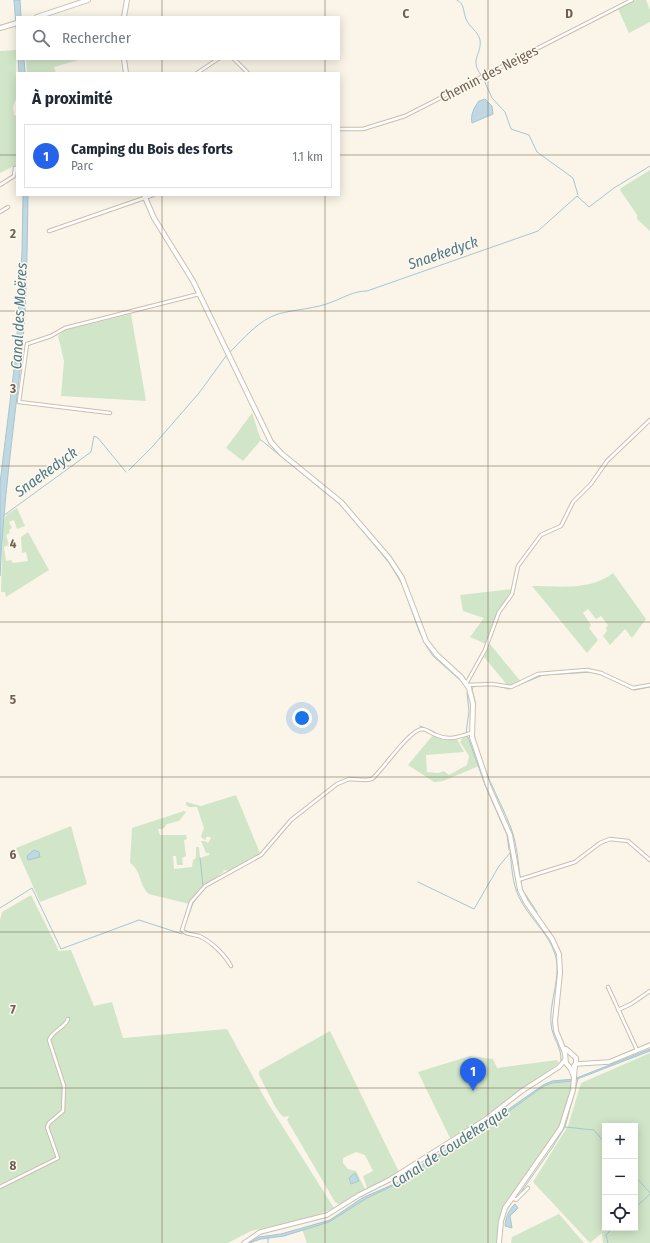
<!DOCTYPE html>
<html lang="fr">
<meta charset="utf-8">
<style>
body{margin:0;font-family:"Fira Sans Condensed",sans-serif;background:#f6f6f7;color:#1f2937}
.controls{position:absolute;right:12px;bottom:12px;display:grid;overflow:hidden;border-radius:0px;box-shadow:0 2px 10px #0003}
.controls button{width:36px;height:36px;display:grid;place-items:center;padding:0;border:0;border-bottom:1px solid #e0e1e3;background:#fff;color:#1f2937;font:20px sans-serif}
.you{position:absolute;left:302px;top:718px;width:14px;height:14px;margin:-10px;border:3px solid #fff;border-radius:50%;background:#1a73e8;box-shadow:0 0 0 6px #1a73e833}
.badge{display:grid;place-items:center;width:26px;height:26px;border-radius:50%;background:#2563eb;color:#fff;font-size:13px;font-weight:700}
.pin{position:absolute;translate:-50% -33px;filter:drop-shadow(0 1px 2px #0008)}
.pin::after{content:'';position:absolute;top:21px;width:14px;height:12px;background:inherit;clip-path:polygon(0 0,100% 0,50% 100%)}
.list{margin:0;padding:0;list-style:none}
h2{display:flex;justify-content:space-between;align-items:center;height:52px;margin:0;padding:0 16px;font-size:17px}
h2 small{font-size:13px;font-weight:400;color:#747a83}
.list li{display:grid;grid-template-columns:26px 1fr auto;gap:12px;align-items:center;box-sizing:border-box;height:64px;margin:0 8px 8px;padding:0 8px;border:1px solid #e0e1e3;border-radius:0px}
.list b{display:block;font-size:15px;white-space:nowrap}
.list p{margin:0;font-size:13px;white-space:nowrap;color:#747a83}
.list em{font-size:13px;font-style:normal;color:#747a83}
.icon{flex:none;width:22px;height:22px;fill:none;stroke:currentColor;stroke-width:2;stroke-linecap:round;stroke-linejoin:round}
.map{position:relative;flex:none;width:650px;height:1243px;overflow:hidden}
.search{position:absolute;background:#fff;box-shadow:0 2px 10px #0003;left:16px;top:16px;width:324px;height:44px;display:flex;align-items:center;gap:10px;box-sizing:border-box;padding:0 14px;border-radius:0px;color:#747a83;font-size:15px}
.panel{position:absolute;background:#fff;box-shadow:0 2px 10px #0003;left:16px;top:72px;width:324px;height:124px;border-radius:0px}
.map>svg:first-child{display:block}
</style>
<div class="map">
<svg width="650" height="1243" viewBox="0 0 650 1243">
<rect width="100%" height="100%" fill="#faf5e8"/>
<path fill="#d1e6c8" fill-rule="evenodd" d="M636,0H646L650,10V22L629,33L618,9Z
M16,50V99L13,106L14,115L17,116V167H12L0,173V51Z
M26,59H82L54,67L56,73H27Z
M650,170V231L637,219V215L620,190L621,188Z
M131,314L146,401L61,396L64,361L58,336L65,330Z
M252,413L261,440L243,461L226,448Z
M17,508L25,526L17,529L14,520L9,522L12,528L9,530L10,533L6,535L9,545L4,547L6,561L11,560L13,563L28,561L26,552L22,553L21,537L28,532L49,570L6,597L5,592H1L3,521L7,514Z
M613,573L646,619L632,638L625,629L610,645L603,636L607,631L606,628L608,625L601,616L596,619L588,609L583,613L591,625L589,628L598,640L587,653L532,586C559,586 590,591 613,573Z
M512,589L498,612L486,644L470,637L484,618L463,611L460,595Z
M490,644L521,682L508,686L484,657Z
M433,735L446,739H457L464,752L426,755L427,772L438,773L444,771L449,775L467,765L469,756L460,742L463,737H468L479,766L443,781L434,782L408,765Z
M236,795L260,853L229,871L223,870L224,872C219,874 209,884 202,889V892L189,904L149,894C139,886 142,871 130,863L132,828L184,811L186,812L179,821L167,824L163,829H158L160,835H186L187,839L184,840L186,856L182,858L183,865H177L176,856H173L174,869L192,867L193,860L196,858V847H199L200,858L209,855L210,853H206L201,841H205L208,843L211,838L210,837H206V840L203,839L201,836L204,828L197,807H189L186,805V802L201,806Z
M71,826L87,884L40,902L16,848Z
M31,895L59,951L71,950L94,1006L112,1002L123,1038L227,1029L264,1097L334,1208L312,1217L251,1231L228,1243H0V920L2,912Z
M330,1031L399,1172L369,1188H367L363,1176L373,1171L365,1155L356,1152L343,1158V1163L348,1169L356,1171L365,1189L340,1205L335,1202L287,1120L289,1116L283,1117L276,1108L259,1075V1071Z
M650,1053V1243H603L602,1233L590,1243L533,1182L568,1126L581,1083ZM605,1126H635V1228H617L612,1232L615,1228H605Z
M470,1056L493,1059L497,1068L557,1060L559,1063L471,1126L450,1138L418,1072Z
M572,1081L571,1092L558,1130L502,1210L499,1219L497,1243H307L302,1229L323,1224L367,1198L400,1183L430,1162L494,1122L544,1086L552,1083Z
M559,1214L584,1243H511L512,1237Z"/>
<path fill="#bfd8e1" stroke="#a6c6d1" d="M14,0H20L21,17H17V38Z
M18,59H24L25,73H19Z
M485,99L492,106L493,114L472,123C470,116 474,107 479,101Z
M23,195H28C27,251 27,306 21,362C13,433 3,504 0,576V483L16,353L22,252Z
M34,850L39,852L40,857L28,860L27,856Z
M650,1049V1051L572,1081L552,1083L544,1086L494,1122L430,1162L403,1181L367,1198L329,1222L284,1236L261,1239L249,1243L259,1237L281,1234L330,1220L362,1198L401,1181L423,1164L476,1132L543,1085L552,1081L574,1079Z
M355,1173L359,1181L351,1184L349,1178Z
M515,1204L518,1208L510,1216L512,1228L505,1226C505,1219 509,1209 515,1204Z"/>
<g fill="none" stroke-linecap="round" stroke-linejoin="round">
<path stroke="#a6c6d1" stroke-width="1" d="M457,0C465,4 463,12 466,19C469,27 478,31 480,40C482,55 469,59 481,75
M483,78L492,98L505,112L511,129L529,135L537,152L573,178L578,195
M230,352C244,338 259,320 278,314C296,309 315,309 332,302C345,297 354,291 367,291L538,231L577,196L589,207L614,188L650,166
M261,440L342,506L390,564L403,586L419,631L427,647L433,656L460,680
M129,470L153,446L199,393L226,356
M3,516L91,452L94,436L98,438L126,472
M600,674L634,690L650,687
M498,686L509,689L543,675L593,672
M474,718L475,701L472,689L475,685
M420,726L425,728
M466,734L469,711L467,693
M474,734C480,767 499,797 511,828C517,844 518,861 520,877
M439,735L447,737
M466,736L468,737L485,785L507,835L509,850
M510,852C512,867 512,883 519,897C528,917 548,932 555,954C562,976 549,1001 551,1024C552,1038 562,1047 561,1061
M200,858L203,886
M521,881L522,889L537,912
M418,882L474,909L499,866L510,853
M0,908L32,888L61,949L139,920L182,934
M186,922L193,903L203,890
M565,1127L594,1130L605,1143
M635,1176L650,1193
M521,1192L552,1148L565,1127L578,1079
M635,1208L650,1194
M268,1237V1243
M608,1243L606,1235L613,1228"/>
<defs>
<path id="minor" d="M234,59L248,73
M197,73L218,59
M339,129H363L405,116L632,0
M0,185L14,176L15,168
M0,212L8,207
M49,231L153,195
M110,413L19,402L27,344L51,336L65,328L199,294
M466,684L485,650L499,612L512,594L518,566L541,535L561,526L573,502L591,484L607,461L650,420
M467,685L492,684L511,687L538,674L587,670L601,673L633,688L650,685
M518,880L575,862L600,843L610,839L628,841L650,860
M231,966C225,955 211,941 199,936C193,934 186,935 182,930L191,902L205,886L261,855L291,820L337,784L349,779L366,780L372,779C382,771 409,730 422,729C426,729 431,733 436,735C449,741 458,737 471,733
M608,987L637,1050
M618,1010L631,1004L650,991
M0,1187L58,1158L47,1127L49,1123L63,1111L64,1086L49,1040C53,1030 65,1028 68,1019
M512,1198L516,1200L528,1188"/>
<path id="tertiary" d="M576,1064L609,1062L650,1045
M244,1243L260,1232L327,1215L359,1195L389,1180L486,1119L522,1091L559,1067L565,1060"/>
<path id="secondary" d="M37,17L88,0
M124,17L127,0
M0,28L17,23
M124,59L126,73
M144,195L154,218L193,281L271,442L282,454L341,502L389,558L402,578L426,641L437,655L461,677L469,688L473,704L472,737L488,785L510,835L520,890L526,902L552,939L559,954L560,973L555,1021L556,1031L565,1053L566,1063L571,1069L574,1077
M566,1049L576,1058V1063L574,1066
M499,1243L501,1221L505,1208L561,1128L573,1090L575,1065"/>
</defs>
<use href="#minor" stroke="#cabeaf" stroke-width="4.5"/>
<use href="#tertiary" stroke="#cabeaf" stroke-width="5.5"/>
<use href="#secondary" stroke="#cdbfad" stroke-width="6"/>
<use href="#minor" stroke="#fff" stroke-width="2.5"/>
<use href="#tertiary" stroke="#fff" stroke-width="3.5"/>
<use href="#secondary" stroke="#fff" stroke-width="4"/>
</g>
<path fill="none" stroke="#715f4f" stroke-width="1" stroke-opacity="0.55" d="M162,0V17M325,0V17M488,0V1243M162,59V73M325,59V73M0,155H17M339,155H650M162,195V1243M325,195V1243M0,311H650M0,466H650M0,622H650M0,777H650M0,932H650M0,1088H650"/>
<g text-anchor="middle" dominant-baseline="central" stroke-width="3" stroke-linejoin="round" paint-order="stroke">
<g font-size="14" fill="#715f4f" stroke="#fdf8ee">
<text transform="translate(489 74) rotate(-27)">Chemin des Neiges</text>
</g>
<g font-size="15" font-style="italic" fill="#4f7888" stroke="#fdf8ee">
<text transform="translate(443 253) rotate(-19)">Snaekedyck</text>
<text transform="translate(19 316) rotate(-87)">Canal des Moëres</text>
<text transform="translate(46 472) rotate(-36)">Snaekedyck</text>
<text transform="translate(450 1147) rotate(-33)">Canal de Coudekerque</text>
</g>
</g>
<g font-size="13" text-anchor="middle" font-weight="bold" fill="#715f4f" stroke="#fdf8ee" stroke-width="3" stroke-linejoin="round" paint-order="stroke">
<text x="406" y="18">C</text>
<text x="569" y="18">D</text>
<text x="13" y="238">2</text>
<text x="13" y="393">3</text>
<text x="13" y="548">4</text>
<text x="13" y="704">5</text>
<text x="13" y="859">6</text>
<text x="13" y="1014">7</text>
<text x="13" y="1170">8</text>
</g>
</svg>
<div class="controls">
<button>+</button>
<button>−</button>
<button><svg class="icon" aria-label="locate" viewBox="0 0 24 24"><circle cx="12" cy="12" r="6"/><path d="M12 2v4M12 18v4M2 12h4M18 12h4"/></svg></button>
</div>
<div class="you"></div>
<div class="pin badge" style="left:473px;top:1091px">1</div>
<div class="search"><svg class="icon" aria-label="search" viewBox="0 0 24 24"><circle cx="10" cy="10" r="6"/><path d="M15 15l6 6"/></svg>Rechercher</div>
<section class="panel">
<h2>À proximité<small></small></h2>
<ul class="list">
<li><span class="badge">1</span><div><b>Camping du Bois des forts</b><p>Parc</p></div><em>1.1 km</em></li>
</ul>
</section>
</div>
